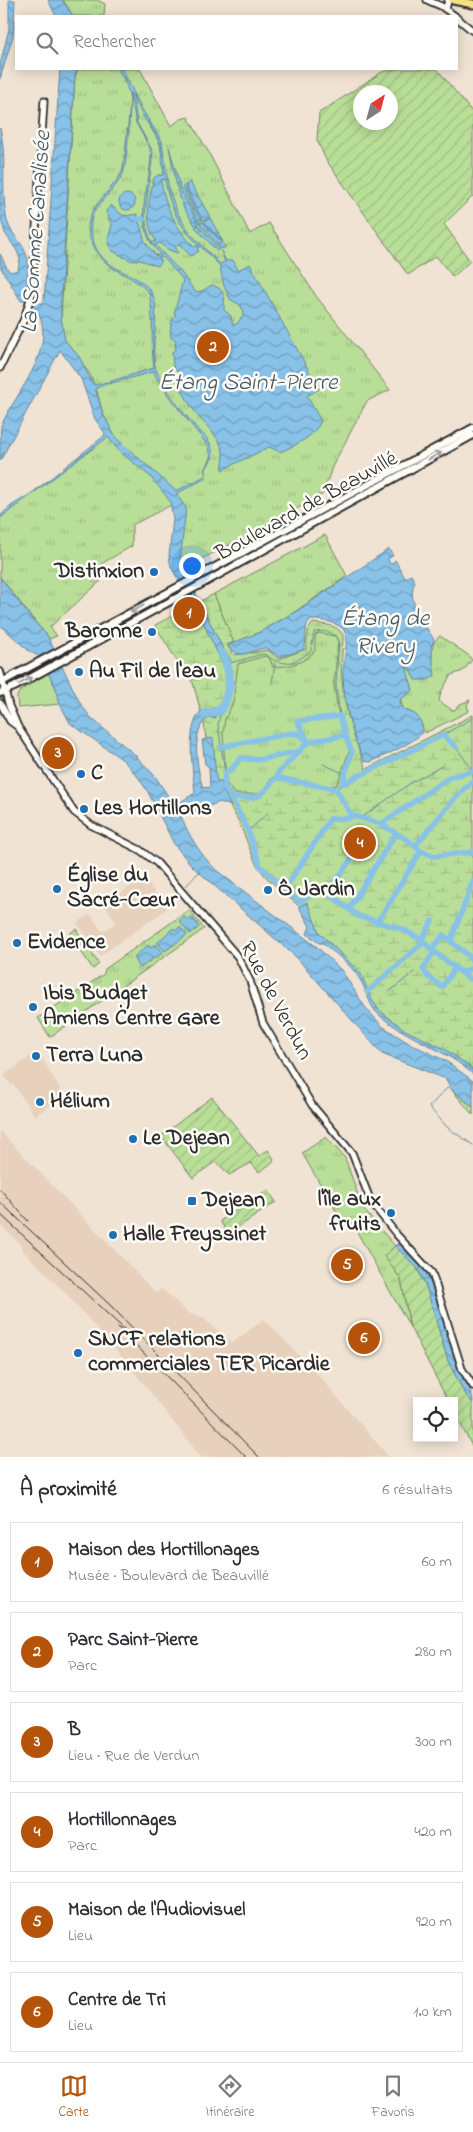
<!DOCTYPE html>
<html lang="fr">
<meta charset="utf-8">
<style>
body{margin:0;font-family:"Indie Flower",sans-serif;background:#f7f7f7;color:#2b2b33}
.controls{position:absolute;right:15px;bottom:15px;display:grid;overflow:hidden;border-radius:0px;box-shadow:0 2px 12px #0003}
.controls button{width:45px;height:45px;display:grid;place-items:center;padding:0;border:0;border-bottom:1px solid #e1e1e2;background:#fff;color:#2b2b33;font:25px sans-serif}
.compass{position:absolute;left:353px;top:85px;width:45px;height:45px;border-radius:50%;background:#fff;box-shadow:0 2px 12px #0003;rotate:36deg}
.you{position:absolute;left:191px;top:565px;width:18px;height:18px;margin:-12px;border:4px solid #fff;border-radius:50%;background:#1a73e8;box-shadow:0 0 0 8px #1a73e833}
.badge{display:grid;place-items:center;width:32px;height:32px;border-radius:50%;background:#b45309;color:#fff;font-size:16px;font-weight:700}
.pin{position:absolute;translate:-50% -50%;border:2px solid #fff;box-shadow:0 1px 5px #0006}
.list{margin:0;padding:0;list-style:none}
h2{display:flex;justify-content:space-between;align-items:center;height:65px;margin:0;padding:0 20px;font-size:21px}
h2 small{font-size:16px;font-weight:400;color:#7c7c81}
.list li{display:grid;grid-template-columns:32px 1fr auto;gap:15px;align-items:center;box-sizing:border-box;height:80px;margin:0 10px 10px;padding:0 10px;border:1px solid #e1e1e2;border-radius:0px}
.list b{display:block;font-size:19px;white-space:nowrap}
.list p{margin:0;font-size:16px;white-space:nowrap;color:#7c7c81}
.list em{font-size:16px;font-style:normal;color:#7c7c81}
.icon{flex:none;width:28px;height:28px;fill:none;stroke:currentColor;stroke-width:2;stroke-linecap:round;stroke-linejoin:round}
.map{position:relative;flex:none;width:473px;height:1457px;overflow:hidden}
.search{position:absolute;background:#fff;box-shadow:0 2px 12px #0003;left:15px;right:15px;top:15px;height:55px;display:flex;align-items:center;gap:12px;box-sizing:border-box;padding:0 18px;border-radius:0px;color:#7c7c81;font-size:19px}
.sheet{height:605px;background:#fff}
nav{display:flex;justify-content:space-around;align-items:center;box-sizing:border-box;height:70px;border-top:1px solid #e1e1e2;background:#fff;font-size:14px;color:#7c7c81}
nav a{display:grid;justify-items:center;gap:2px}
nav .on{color:#b45309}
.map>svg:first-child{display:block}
</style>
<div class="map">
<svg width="473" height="1457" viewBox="0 0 473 1457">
<defs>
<pattern id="wetland-marsh" width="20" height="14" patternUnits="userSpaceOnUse" patternTransform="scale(1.25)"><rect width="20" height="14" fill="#b9de98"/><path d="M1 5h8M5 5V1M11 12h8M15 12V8" fill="none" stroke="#9fbf83"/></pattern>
<pattern id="park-tufts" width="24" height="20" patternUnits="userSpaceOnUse" patternTransform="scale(1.25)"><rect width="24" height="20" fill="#b9de98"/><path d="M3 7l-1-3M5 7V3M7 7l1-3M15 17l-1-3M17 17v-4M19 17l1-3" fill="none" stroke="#9fbf83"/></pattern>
<pattern id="garden-furrows" width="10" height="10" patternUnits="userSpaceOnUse" patternTransform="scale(1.25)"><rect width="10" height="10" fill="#b9de98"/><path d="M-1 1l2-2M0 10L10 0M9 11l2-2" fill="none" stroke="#9fbf83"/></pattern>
<pattern id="water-waves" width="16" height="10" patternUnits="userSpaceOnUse" patternTransform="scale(1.25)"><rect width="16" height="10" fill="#89c2e8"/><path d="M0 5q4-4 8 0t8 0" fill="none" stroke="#709ebc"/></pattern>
</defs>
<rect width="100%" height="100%" fill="#f0e3d4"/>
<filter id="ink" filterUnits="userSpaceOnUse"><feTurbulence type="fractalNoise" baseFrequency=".02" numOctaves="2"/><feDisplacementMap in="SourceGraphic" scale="10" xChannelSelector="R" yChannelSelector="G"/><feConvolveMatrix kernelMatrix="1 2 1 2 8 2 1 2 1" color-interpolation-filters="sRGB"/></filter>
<g filter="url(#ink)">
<path fill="#e7d1bc" d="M144,877L167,909L100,956L77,923L90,914L102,931L105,930L116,922L104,904Z
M38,1051L64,1096L35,1116L13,1084L11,1085L4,1075Z
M0,1131L156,1293L161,1288L188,1313L203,1318L232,1343L264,1319L321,1378L389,1457H201L127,1363L63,1290L21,1249L22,1246L0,1225Z"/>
<path fill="#b9de98" stroke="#728462" d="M48,673L56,688L60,704L18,708L17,696L20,691Z"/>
<path fill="url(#wetland-marsh)" stroke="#728462" d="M214,594L234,642L227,645L234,655L268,650L279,659L306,649L308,630L313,623C325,625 337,624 343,635C343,650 340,665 342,679C344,710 355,740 366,769L473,715V1072L446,1053L409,1034L377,1012L359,975L310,926L302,909L266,877L256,864L239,822L227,801L213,798L204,723L193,683L178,663L155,625Z"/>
<path fill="url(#park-tufts)" stroke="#728462" d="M63,0H97L105,4L104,16H73Z
M78,69H140L171,126L181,119L188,117L208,151L250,234L269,223L316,296L390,390L367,401L332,467L323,494L254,533L181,569L177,559V502L132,525V546L101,564L105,577L50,627L57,636L49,639L0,577V518L98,444L108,436L111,429L103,414L96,388L89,373L64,340L61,318L75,76Z
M325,535L347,576L296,611L260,632L234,643L214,594Z
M318,633L335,636L338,641L334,686L340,722L350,749L337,785C320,790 282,772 272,778C267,782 265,790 260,794H235L226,783L223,734L225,719L233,703L238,664L265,656L269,657L273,667C288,667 306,663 315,650V636Z
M440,636L468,655L472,660L463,671L451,675L441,692L439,701L452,710H455L458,705L470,700L467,705L469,711L425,733C420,721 417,713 404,710L400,700L413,690L405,667L434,676C433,662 427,645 440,636Z
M189,910L204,929L50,1037L38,1018L104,974L105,969Z
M76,929L99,964L93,969L69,934Z
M326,1137L345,1158L363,1209L395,1246L385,1256L401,1279L410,1327L351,1221L345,1226L302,1153Z"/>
<path fill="url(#garden-furrows)" stroke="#728462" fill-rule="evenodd" d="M399,69H437L473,113V196L444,224L470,261L453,277L436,256L408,275L326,160L317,140L319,113L382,72ZM390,92V122H360V92Z
M451,1089L473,1107V1115Z
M212,1097L259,1156L268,1150L274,1159L273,1162L259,1172L251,1163L229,1175L216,1161L193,1178L161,1136Z
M268,1190L276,1202L228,1234L220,1221Z
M395,1246L417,1268L426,1286L448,1361L464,1392L473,1403V1448L454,1412V1401H448L410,1327L401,1279L384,1256Z"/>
<path fill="url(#water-waves)" stroke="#63869c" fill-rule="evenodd" d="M9,0H15L13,36L0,79V65L9,29Z
M48,0H62L73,16H56Z
M60,69H78L75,76L61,298V318L65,340L80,358L92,383L95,385L107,382V384L96,388V391L103,414L116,438L176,491L205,476V469L211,458L209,447L170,398L153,372L108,384V382L154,368C150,343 155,318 149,293C132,273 108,273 94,248C75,212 107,199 122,172C124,168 130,107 130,101C129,89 124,79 118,69H122L143,111L162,141L169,190L177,212L190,233L220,264L225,262L221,251L226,261L233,260L238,270L250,264L319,389L307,396L321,421C314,437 296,445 280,452L269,447L222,470C228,443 214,435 198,416C190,406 184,394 178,382L180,379L179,373L173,367L172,352L175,350L176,340L171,338C170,331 170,321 176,315L174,314L183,280L163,257L159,259L161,261L158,266L140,260L132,261L111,250L108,239L112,225L106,211L111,205C123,216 121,217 137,214L145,242L156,256L160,254C130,223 150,192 151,155L150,148L136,123L130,92C131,102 127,166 123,174C110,200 81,207 94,243C104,272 134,270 150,290C163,306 148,351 157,372C166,391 181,410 194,425C199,431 209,438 211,446C216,459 208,462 206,470C205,473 206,475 206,478L176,494L186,508L180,561L223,649L231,660L224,667L195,605L171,567L169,556L173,519L170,501L151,477L119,451L108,437L0,518V516L11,506L32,493L104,436L105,433L95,419L81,379L60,350L0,461C0,451 0,436 1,426C16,392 57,350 38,312H35V308L26,300L21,301L1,268L0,254L8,270L11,272L18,270L20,259L17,251L5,233L0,216V128C7,157 1,187 6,216C8,233 24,242 27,257C30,267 26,281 27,291L41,304L44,301ZM133,94L141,113L160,142L164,174L160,176V174L154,178C149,199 143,222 156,241L152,243L147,229L145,215L153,152L137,123ZM165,179C168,204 179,226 198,244L195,247C176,230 165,206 161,181ZM160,243L167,249L177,253L178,252L175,246L179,244L191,256L199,251L197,249L200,246L220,266L223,283L227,293L231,300L239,304L244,311L243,315L237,324L233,325L231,316L224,310C224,298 227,290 212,285L202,291L195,292L180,271L155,245Z
M169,147L180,186L177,188Z
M190,182L210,217L203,220L193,203L186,185Z
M185,185L190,200L202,221L199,223L182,187Z
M180,188L198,224L195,225L185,210L177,190Z
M119 202a8 8 0 1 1 16 0a8 8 0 1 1-16 0Z
M210,218L223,242L204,222Z
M203,222L226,247L222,249L200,224Z
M198,225L220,249L217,251L195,227Z
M389,549L393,556L388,558L389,563L392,564L395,560L405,578L411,575L415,582C405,601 425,624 434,640L431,647L435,676L427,680H415L408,666L406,667L413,690L400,700L401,707C406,712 413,711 418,717C421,721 423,727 422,732C419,740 379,759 370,762L365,761C352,740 344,701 343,676C342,665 350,639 344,630C338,622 317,618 309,621C303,629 308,641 303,650L280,657L266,648C250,649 241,663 228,645L260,632L297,611Z
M0,577L30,617L47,635L80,703L91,718L134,754L155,776L173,804L182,801L195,793C193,770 185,729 201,711L217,707L215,719L209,717C190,728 197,770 203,788L210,787L209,767L205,764L202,740L213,738L216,778L219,783L221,781L225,794L231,806L220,802L181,816C189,836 200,854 216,870L317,947L342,971L365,1007L382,1026L407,1042L446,1061L473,1081V1107L451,1089L446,1079L382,1054L296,957L192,866L174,844L148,792L138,777L123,760L70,723L60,704L56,688L40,657L29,651L0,625Z
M307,902L319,932L361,974L372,1000L379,1010L405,1030L445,1049L473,1069V1074C445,1049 408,1039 379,1015C368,1005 367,990 359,978C351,964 335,954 323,943H319L307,934L310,926L299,907Z
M184,917L188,920L192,917L199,927L190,934L179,921Z
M180,927L187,935L165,951L157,943L173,928L176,930Z
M155,944L163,952L140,968L134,957L148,945L150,948Z
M399,1242C409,1253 422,1263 428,1277C443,1308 447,1344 462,1375C466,1385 473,1391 473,1403L464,1392L448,1361L426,1286L418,1269L395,1246Z"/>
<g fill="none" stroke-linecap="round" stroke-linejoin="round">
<path stroke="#63869c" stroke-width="1" d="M148,121L161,146L162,156
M163,165L164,174
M226,664L264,654C282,667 293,665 311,651L314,632C325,631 331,630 339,640L336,686L340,716
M272,684L275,663
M221,710L218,725L225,772
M443,735L473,718
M456,747L473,771
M323,764L345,774
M336,789L342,784
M361,818L412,782L442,766
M248,831L268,813
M186,886L199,872
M389,992L414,972
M450,1085L429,1107L448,1128L473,1145"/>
<path stroke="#89c2e8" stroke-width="5.5" d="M139,219H143
M221,747L292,733L298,734L308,742L345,735L352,752L342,784L443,735L456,747
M300,751L258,760L241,758L229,772H225L224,787L231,797C238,797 253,800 260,795C267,791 269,782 277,778L336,789L351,815L381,824L450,777L473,771
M277,778L278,773L308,742C305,734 300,729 298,721L340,716L345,735
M231,797L248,831L260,866L300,903
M381,824L406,839L421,851L434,856L473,852
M415,846L455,798L473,781
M285,889L330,819L350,818L351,815
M328,893L353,856
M299,902C308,896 317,889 328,893L358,916L402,929L422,940L432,950L461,972L473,968
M349,909L396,833
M377,923L421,851
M422,940L432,921
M451,940L473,882
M432,950L443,935L470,957L473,963
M434,952L423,969L427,976L442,987L455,968
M461,972L470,979L473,978
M367,992L424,942"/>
<path stroke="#89c2e8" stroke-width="9" d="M205,714L221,710C231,689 233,674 222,653"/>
<defs>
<path id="tertiary" d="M427,0L441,6L455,16
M446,9L448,0
M457,18L473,31
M0,368L24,319L32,293L44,101
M5,691L9,706L18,727L74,812L91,825L140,850L157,863L238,957L250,981L263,1023L312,1105L352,1153L371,1202L397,1235L432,1273L462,1369L473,1386
M0,703L10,721L18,727"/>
<path id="secondary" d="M0,672L5,691
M0,683L473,428
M0,693L14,687L473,435"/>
<path id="primary" d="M453,0L473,4"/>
</defs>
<use href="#tertiary" stroke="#2b2b2b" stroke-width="9"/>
<use href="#secondary" stroke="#2b2b2b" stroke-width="10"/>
<use href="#primary" stroke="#2b2b2b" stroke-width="11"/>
<use href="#tertiary" stroke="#fdfcf7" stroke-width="5.5"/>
<use href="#secondary" stroke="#fdfcf7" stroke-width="6"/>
<use href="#primary" stroke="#f6e281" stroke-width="7"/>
<path stroke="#2b2b2b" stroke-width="1" d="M0,1189L28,1221
M0,1202L110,1305L259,1457
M0,1214L125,1330
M118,1327L246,1457"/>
</g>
<defs><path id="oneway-shaft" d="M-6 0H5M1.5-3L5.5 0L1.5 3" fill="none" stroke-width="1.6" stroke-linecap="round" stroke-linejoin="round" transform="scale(1.25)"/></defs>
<g stroke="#9e9e9b">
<use href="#oneway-shaft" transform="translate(435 456) rotate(-29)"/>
<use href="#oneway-shaft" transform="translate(137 609) rotate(151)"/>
<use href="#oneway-shaft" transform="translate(25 681) rotate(-29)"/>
</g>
</g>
<g fill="#1f6fb2" stroke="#fdfcf7" stroke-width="2">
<circle cx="154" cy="572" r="5"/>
<circle cx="152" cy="632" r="5"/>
<circle cx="79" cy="672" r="5"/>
<circle cx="81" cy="774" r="5"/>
<circle cx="84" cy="809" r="5"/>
<circle cx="57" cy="889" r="5"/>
<circle cx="268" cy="890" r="5"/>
<circle cx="17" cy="943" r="5"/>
<circle cx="33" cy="1007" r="5"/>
<circle cx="36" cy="1056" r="5"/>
<circle cx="40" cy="1102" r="5"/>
<circle cx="133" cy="1139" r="5"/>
<rect x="187" y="1196" width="10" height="10" rx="2.5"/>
<circle cx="391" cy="1213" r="5"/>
<circle cx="113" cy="1235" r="5"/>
<circle cx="78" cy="1353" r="5"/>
</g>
<g text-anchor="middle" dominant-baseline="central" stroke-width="5" stroke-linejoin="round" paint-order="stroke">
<g font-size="22" fill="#2b2b2b" stroke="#fdfcf7">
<text transform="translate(307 507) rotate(-29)">Boulevard de Beauvillé</text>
<text transform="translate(275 1001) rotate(62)">Rue de Verdun</text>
</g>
<g font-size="22" font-weight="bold" fill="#2b2b2b" stroke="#fdfcf7" text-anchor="start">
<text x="144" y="572" text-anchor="end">Distinxion</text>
<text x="142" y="632" text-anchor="end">Baronne</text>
<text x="89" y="672">Au Fil de l'eau</text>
<text x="91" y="774">C</text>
<text x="94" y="809">Les Hortillons</text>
<text x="67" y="876">Église du<tspan x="67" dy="25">Sacré-Cœur</tspan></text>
<text x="278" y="890">Ô Jardin</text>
<text x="27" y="943">Evidence</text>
<text x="43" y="994">Ibis Budget<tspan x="43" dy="25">Amiens Centre Gare</tspan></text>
<text x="46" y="1056">Terra Luna</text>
<text x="50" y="1102">Hélium</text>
<text x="143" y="1139">Le Dejean</text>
<text x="381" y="1200" text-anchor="end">l'île aux<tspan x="381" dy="25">fruits</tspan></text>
<text x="202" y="1201">Dejean</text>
<text x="123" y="1235">Halle Freyssinet</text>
<text x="88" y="1340">SNCF relations<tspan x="88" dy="25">commerciales TER Picardie</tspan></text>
</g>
<g font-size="24" font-style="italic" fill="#475864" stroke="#fdfcf7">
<text transform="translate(37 232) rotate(-86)">La Somme Canalisée</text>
<text x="248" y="383">Étang Saint-Pierre</text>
<text x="385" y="619">Étang de<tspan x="385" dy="28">Rivery</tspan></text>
</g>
</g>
</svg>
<div class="controls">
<button><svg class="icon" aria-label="locate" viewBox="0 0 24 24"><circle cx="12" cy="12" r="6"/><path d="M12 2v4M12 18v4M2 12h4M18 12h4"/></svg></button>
</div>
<svg class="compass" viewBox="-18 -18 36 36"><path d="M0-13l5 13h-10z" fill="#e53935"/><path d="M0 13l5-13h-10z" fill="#7c7c81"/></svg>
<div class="you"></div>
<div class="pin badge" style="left:189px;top:613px">1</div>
<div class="pin badge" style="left:213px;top:347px">2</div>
<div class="pin badge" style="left:58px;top:753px">3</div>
<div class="pin badge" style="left:360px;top:843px">4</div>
<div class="pin badge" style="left:347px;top:1265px">5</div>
<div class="pin badge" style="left:364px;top:1338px">6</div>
<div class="search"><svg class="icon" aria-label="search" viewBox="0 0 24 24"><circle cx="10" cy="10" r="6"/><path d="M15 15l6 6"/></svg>Rechercher</div>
</div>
<section class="sheet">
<h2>À proximité<small>6 résultats</small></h2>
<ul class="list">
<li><span class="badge">1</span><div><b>Maison des Hortillonages</b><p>Musée · Boulevard de Beauvillé</p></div><em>60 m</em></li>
<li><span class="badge">2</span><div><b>Parc Saint-Pierre</b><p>Parc</p></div><em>280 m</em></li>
<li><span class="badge">3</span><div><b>B</b><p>Lieu · Rue de Verdun</p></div><em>300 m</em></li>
<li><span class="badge">4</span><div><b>Hortillonnages</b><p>Parc</p></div><em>420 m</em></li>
<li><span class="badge">5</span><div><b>Maison de l'Audiovisuel</b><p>Lieu</p></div><em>920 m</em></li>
<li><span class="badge">6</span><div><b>Centre de Tri</b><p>Lieu</p></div><em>1.0 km</em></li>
</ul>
</section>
<nav>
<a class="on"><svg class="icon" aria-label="map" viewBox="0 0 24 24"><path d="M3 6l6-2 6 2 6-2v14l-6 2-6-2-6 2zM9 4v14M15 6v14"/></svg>Carte</a>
<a><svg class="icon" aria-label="directions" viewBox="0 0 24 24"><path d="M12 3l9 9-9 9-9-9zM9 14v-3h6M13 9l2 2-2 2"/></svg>Itinéraire</a>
<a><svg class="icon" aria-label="saved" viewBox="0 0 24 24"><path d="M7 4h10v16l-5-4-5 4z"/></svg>Favoris</a>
</nav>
